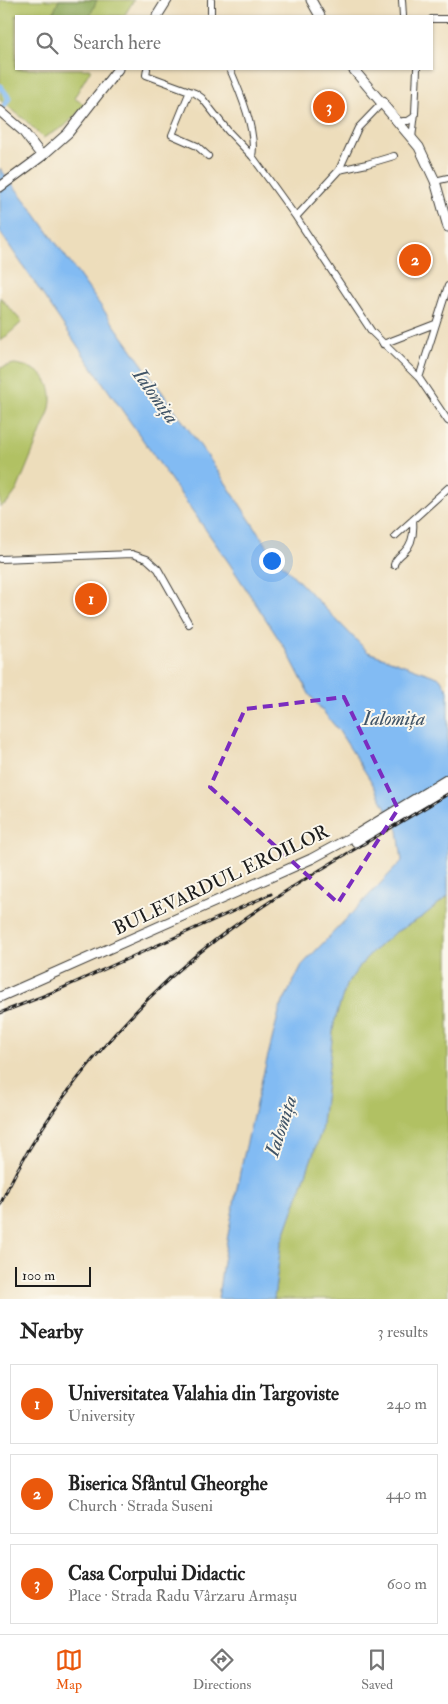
<!DOCTYPE html>
<meta charset="utf-8">
<style>
body{margin:0;font-family:"IM FELL Double Pica",serif;background:#f6f6f6;color:#222}
.scale{position:absolute;left:15px;bottom:12px;width:76px;box-sizing:border-box;padding-left:5px;border:2px solid #1c1c1c;border-top:0;font-size:14px;line-height:18px;white-space:nowrap;color:#1c1c1c;-webkit-text-stroke:4px #fbf7ec;paint-order:stroke}
.you{position:absolute;left:271px;top:560px;width:18px;height:18px;margin:-12px;border:4px solid #fff;border-radius:50%;background:#1a73e8;box-shadow:0 0 0 8px #1a73e833}
.badge{display:grid;place-items:center;width:32px;height:32px;border-radius:50%;background:#ea580c;color:#fff;font-size:16px;font-weight:700}
.pin{position:absolute;translate:-50% -50%;border:2px solid #fff;box-shadow:0 1px 5px #0006}
.list{margin:0;padding:0;list-style:none}
h2{display:flex;justify-content:space-between;align-items:center;height:65px;margin:0;padding:0 20px;font-size:21px}
h2 small{font-size:16px;font-weight:400;color:#767676}
.list li{display:grid;grid-template-columns:32px 1fr auto;gap:15px;align-items:center;box-sizing:border-box;height:80px;margin:0 10px 10px;padding:0 10px;border:1px solid #e0e0e0;border-radius:0px}
.list b{display:block;font-size:19px;white-space:nowrap}
.list p{margin:0;font-size:16px;white-space:nowrap;color:#767676}
.list em{font-size:16px;font-style:normal;color:#767676}
.icon{flex:none;width:28px;height:28px;fill:none;stroke:currentColor;stroke-width:2;stroke-linecap:round;stroke-linejoin:round}
.map{position:relative;flex:none;width:448px;height:1299px;overflow:hidden}
.search{position:absolute;background:#fff;box-shadow:0 1px 4px #0004;left:15px;right:15px;top:15px;height:55px;display:flex;align-items:center;gap:12px;box-sizing:border-box;padding:0 18px;border-radius:0px;color:#767676;font-size:19px}
.sheet{height:335px;background:#fff}
nav{display:flex;justify-content:space-around;align-items:center;box-sizing:border-box;height:70px;border-top:1px solid #e0e0e0;background:#fff;font-size:14px;color:#767676}
nav a{display:grid;justify-items:center;gap:2px}
nav .on{color:#ea580c}
.map>svg:first-child{display:block}
</style>
<div class="map">
<svg width="448" height="1299" viewBox="0 0 448 1299">
<rect width="100%" height="100%" fill="#fbf7ec"/>
<filter id="ink" filterUnits="userSpaceOnUse"><feTurbulence type="fractalNoise" baseFrequency=".02" numOctaves="2"/><feDisplacementMap in="SourceGraphic" scale="10" xChannelSelector="R" yChannelSelector="G"/><feConvolveMatrix kernelMatrix="1 2 1 2 8 2 1 2 1" color-interpolation-filters="sRGB"/></filter>
<filter id="wash" filterUnits="userSpaceOnUse"><feTurbulence type="fractalNoise" baseFrequency=".0096" numOctaves="4" result="noise"/><feDisplacementMap in="SourceGraphic" scale="20" xChannelSelector="R" yChannelSelector="G"/><feGaussianBlur stdDeviation="1.12" result="paint"/><feColorMatrix in="noise" values="0 0 0 0 0 0 0 0 0 0 0 0 0 0 0 0 0 1.4 0 .05"/><feComposite in="paint" operator="in"/></filter>
<g filter="url(#wash)">
<rect width="100%" height="100%" fill="#edddbb"/>
<path fill="#b1c163" stroke="#666e40" d="M0,0H134L124,16H16V69H91L74,98L85,105L65,126L43,138L24,119L0,100Z
M0,297L22,322L0,342Z
M14,364C42,367 57,384 49,412L17,490L9,501L0,507V368Z
M448,896V1299H274L281,1244L321,1132L334,1023L346,985L366,958L394,933L422,917Z"/>
<path fill="#8ca759" stroke="#54623a" d="M59,0H97L90,16H52Z"/>
<path fill="#82bbf3" stroke="#4f6c88" d="M0,168L34,212L216,468L273,555L368,652L440,678L448,691V896L422,917L394,933L366,958L346,985L334,1023L321,1132L281,1244L274,1299H218L223,1261L240,1172L258,1095L280,1008L302,965L402,861L398,830L371,781L339,731L309,694L288,653L229,563L94,370L0,232Z"/>
<g fill="none" stroke-linecap="round" stroke-linejoin="round">
<path stroke="#82bbf3" stroke-width="5.5" d="M0,86L9,98L4,106"/>
</g>
</g>
<g filter="url(#ink)">
<g fill="none" stroke-linecap="round" stroke-linejoin="round">
<defs>
<path id="minor" d="M211,0V16
M402,0L403,16
M432,19H448
M147,69L146,75L195,93L202,98L228,131L252,156L296,217L372,332L419,378L448,421
M230,69C240,92 257,132 252,156
M190,91L172,135L197,146L208,156
M403,121H408L414,117
M412,138L415,113L417,69
M339,170L367,164L394,156
M435,181L448,178
M296,217L339,170L358,128L384,101
M383,344L435,324
M419,378L448,286
M395,536L448,488
M0,559L132,554L147,559L158,569L189,624
M394,565C395,559 400,556 404,552C413,544 414,531 413,520"/>
<path id="major" d="M311,0L320,16
M157,16L167,0
M353,69L419,147L435,181L448,227
M0,111L22,130L42,156
M0,187L42,156L68,133L118,69
M356,842L448,787
M0,997L311,859L359,833L448,779"/>
</defs>
<use href="#minor" stroke="#3b3934" stroke-width="8"/>
<use href="#major" stroke="#3b3934" stroke-width="11"/>
<use href="#minor" stroke="#fff" stroke-width="6"/>
<use href="#major" stroke="#fff" stroke-width="9"/>
<defs>
<path id="rail" d="M0,1013L56,991L271,894
M0,1205C43,1108 133,1002 218,938C290,884 370,841 448,794"/>
</defs>
<use href="#rail" stroke="#1c1c1c" stroke-width="3"/>
<use href="#rail" stroke="#fbf7ec" stroke-width="1" stroke-dasharray="4" stroke-linecap="butt"/>
</g>
</g>
<path fill="none" stroke="#7b2cbf" stroke-width="4" stroke-dasharray="10 6" stroke-linejoin="round" d="M344,697L398,809L338,903L210,787L245,709Z"/>
<g text-anchor="middle" dominant-baseline="central" stroke-width="4" stroke-linejoin="round" paint-order="stroke">
<g font-size="19" fill="#1c1c1c" stroke="#fbf7ec">
<text transform="translate(221 880) rotate(-25)">BULEVARDUL EROILOR</text>
</g>
<g font-size="20" font-style="italic" fill="#405467" stroke="#fbf7ec">
<text transform="translate(156 396) rotate(54)">Ialomița</text>
<text x="394" y="718">Ialomița</text>
<text transform="translate(281 1126) rotate(-72)">Ialomița</text>
</g>
</g>
</svg>
<div class="scale">100 m</div>
<div class="you"></div>
<div class="pin badge" style="left:91px;top:599px">1</div>
<div class="pin badge" style="left:415px;top:260px">2</div>
<div class="pin badge" style="left:329px;top:107px">3</div>
<div class="search"><svg class="icon" aria-label="search" viewBox="0 0 24 24"><circle cx="10" cy="10" r="6"/><path d="M15 15l6 6"/></svg>Search here</div>
</div>
<section class="sheet">
<h2>Nearby<small>3 results</small></h2>
<ul class="list">
<li><span class="badge">1</span><div><b>Universitatea Valahia din Targoviste</b><p>University</p></div><em>240 m</em></li>
<li><span class="badge">2</span><div><b>Biserica Sfântul Gheorghe</b><p>Church · Strada Suseni</p></div><em>440 m</em></li>
<li><span class="badge">3</span><div><b>Casa Corpului Didactic</b><p>Place · Strada Radu Vârzaru Armașu</p></div><em>600 m</em></li>
</ul>
</section>
<nav>
<a class="on"><svg class="icon" aria-label="map" viewBox="0 0 24 24"><path d="M3 6l6-2 6 2 6-2v14l-6 2-6-2-6 2zM9 4v14M15 6v14"/></svg>Map</a>
<a><svg class="icon" aria-label="directions" viewBox="0 0 24 24"><path d="M12 3l9 9-9 9-9-9zM9 14v-3h6M13 9l2 2-2 2"/></svg>Directions</a>
<a><svg class="icon" aria-label="saved" viewBox="0 0 24 24"><path d="M7 4h10v16l-5-4-5 4z"/></svg>Saved</a>
</nav>
